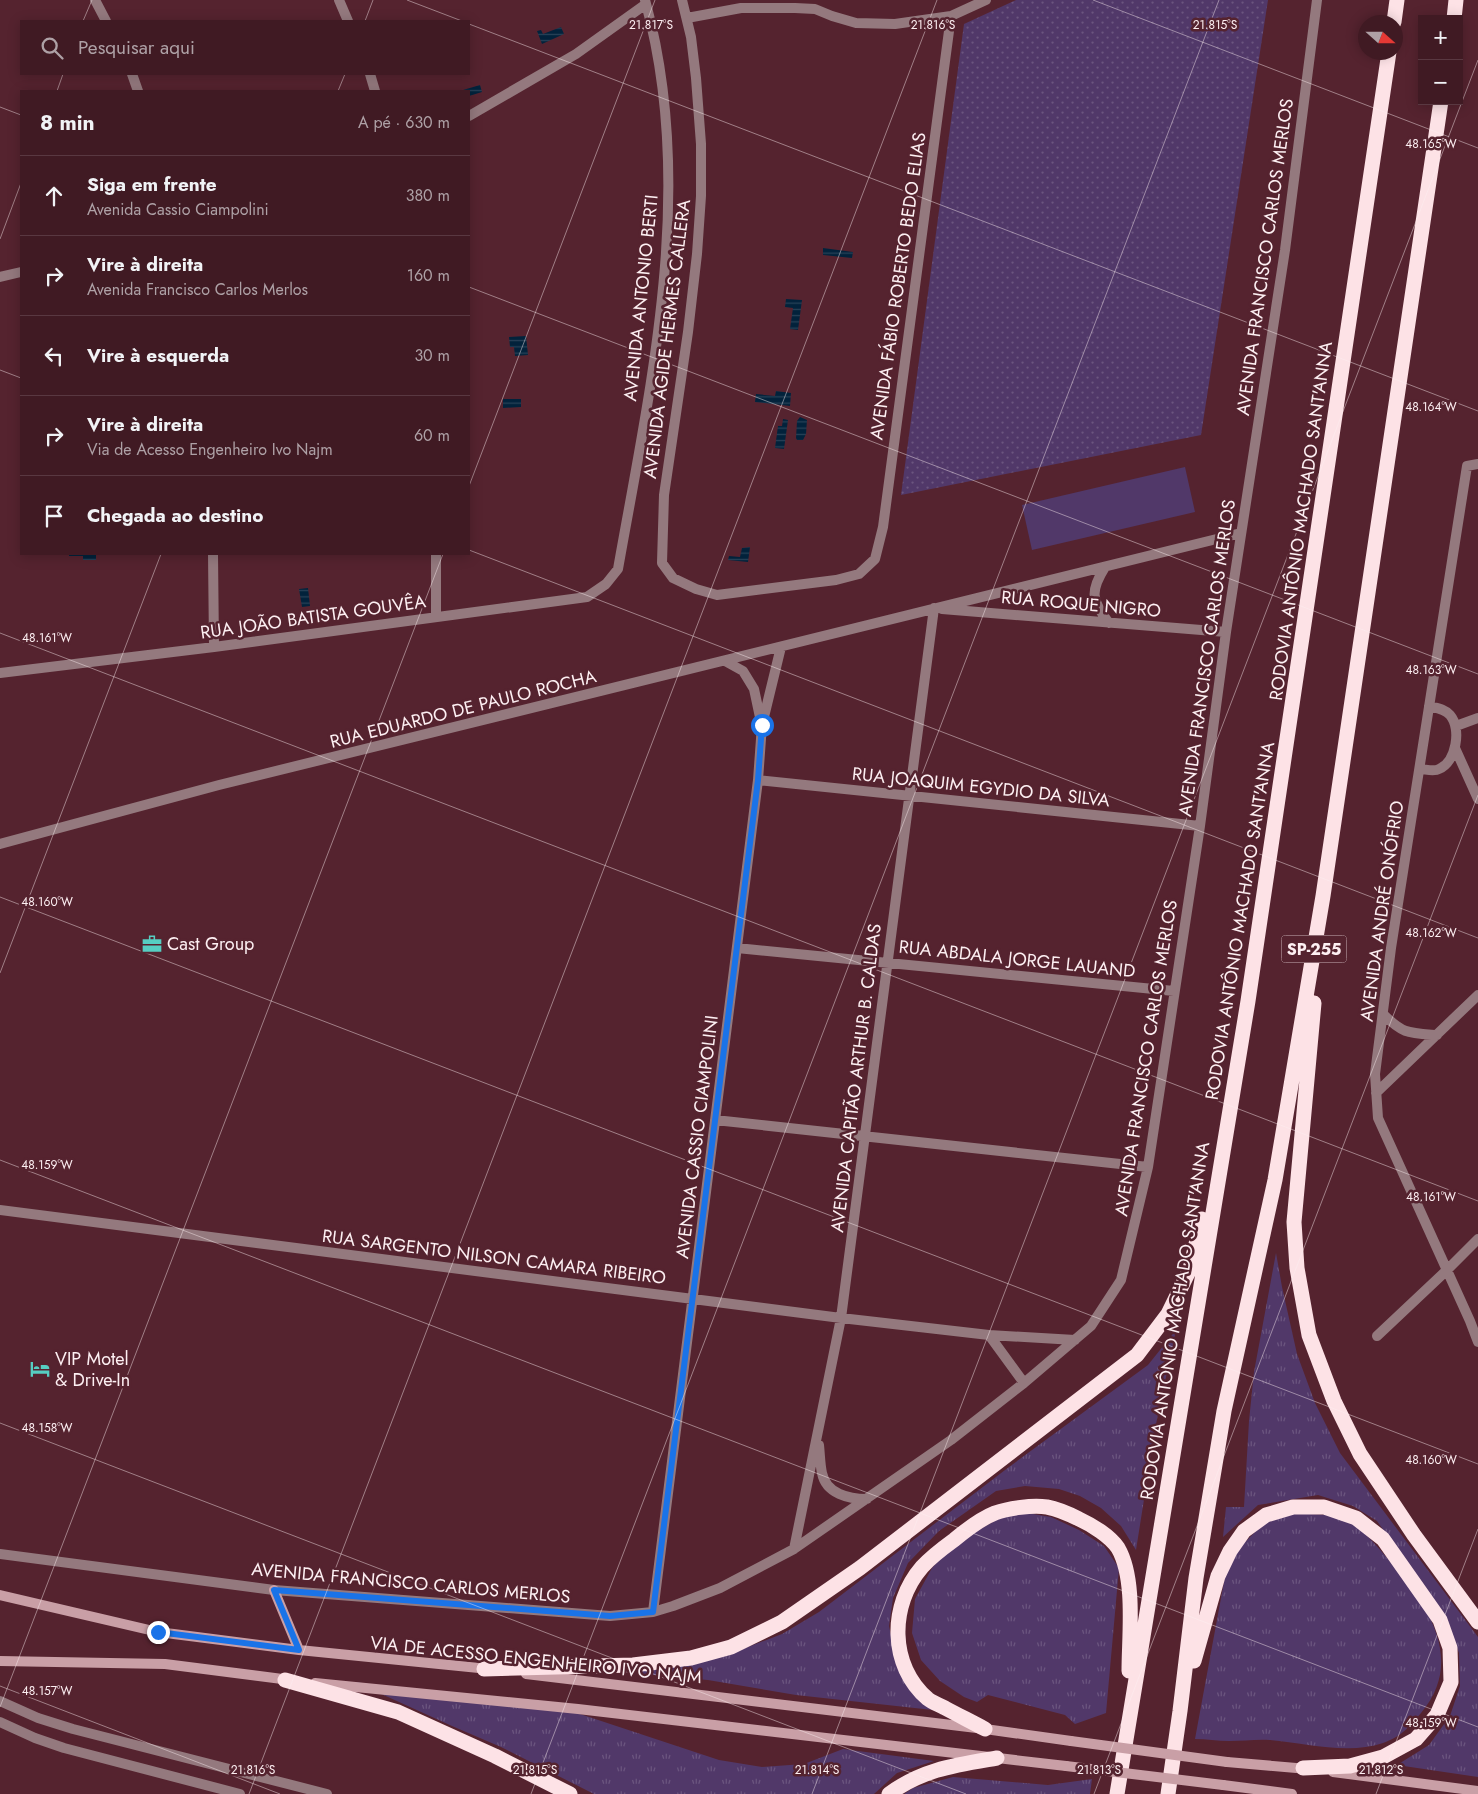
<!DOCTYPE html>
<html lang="pt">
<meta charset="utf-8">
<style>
body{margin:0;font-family:Jost,sans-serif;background:#4b2730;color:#f1f3f6}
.controls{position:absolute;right:15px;top:15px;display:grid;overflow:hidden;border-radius:0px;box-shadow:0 2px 12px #0003}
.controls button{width:45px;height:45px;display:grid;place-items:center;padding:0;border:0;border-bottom:1px solid #593841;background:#401a23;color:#f1f3f6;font:25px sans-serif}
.compass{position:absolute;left:1358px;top:15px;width:45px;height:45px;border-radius:50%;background:#401a23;box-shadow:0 2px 12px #0003;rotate:111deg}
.stop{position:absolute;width:15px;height:15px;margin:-11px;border:4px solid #1a73e8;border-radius:50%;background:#fff}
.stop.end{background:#1a73e8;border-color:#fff;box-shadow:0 1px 5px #0008}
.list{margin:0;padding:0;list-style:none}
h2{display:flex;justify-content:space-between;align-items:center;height:65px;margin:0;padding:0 20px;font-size:21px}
h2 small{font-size:16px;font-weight:400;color:#aea1a6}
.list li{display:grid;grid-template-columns:32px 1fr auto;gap:15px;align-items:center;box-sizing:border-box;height:80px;padding:0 20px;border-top:1px solid #593841}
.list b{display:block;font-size:19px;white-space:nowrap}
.list p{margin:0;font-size:16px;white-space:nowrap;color:#aea1a6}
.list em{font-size:16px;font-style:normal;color:#aea1a6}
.icon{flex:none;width:28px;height:28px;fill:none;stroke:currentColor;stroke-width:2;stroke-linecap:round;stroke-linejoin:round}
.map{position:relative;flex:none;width:1478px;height:1794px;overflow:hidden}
.search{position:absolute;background:#401a23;box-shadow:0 2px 12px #0003;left:20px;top:20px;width:450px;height:55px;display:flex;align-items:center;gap:12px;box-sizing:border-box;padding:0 18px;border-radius:0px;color:#aea1a6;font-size:19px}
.panel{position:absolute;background:#401a23;box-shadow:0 2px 12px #0003;left:20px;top:90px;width:450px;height:465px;border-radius:0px}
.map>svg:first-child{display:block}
</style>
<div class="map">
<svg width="1478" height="1794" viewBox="0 0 1478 1794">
<defs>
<pattern id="grass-tufts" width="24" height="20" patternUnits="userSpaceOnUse" patternTransform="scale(1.25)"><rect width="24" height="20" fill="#513869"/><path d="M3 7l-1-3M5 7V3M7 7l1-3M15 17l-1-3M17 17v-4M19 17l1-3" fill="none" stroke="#6b557f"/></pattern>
<pattern id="park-dots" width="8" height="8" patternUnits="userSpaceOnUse" patternTransform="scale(1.25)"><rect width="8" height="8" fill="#513869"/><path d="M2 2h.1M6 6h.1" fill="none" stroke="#6b557f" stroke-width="1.8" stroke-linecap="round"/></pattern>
<pattern id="water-rules" width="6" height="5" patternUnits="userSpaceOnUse" patternTransform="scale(1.25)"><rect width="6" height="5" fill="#02223b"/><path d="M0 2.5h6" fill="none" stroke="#284258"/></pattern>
</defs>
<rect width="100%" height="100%" fill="#55232f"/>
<path fill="url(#grass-tufts)" d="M1276,1253L1282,1287L1297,1354L1315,1403L1340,1453L1478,1637V1777L1397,1765L1429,1745L1450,1716L1460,1686L1459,1653L1447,1620L1377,1521L1353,1506L1318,1495L1258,1505L1223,1537L1226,1507H1244L1249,1421L1254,1372Z
M1176,1330L1156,1424L1136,1550L1121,1526L1101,1508L1080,1496L1059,1489L1025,1486L996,1491L939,1531L908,1563L893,1598L889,1626L895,1653L942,1711L796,1695L708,1680L600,1670L727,1655L782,1634L819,1612L1009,1467L1148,1365Z
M1027,1513L1051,1517L1079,1530L1104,1546L1119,1568L1106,1713L1075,1724L1065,1715L988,1695L977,1702L964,1697L940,1681L921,1660L912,1633L915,1599L932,1568L953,1544L1002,1517Z
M1292,1514C1311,1514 1330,1513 1348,1521C1363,1528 1378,1548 1389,1560C1427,1603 1466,1660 1421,1713C1408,1728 1402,1736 1383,1743C1348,1755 1306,1743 1270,1740C1257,1739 1243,1741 1229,1741C1218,1741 1206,1739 1195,1739L1226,1571L1237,1550L1265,1522Z
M355,1682L490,1703L577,1713L719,1760L762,1767L804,1764L843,1749L934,1761L897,1773L874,1794H594L501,1747L452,1726Z
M953,1777L1048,1785L1092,1779L1090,1794H904L913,1788Z"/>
<path fill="url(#park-dots)" d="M1016,0H1268L1201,435L901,495L964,24Z"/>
<path fill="#513869" d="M1185,467L1195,512L1032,550L1022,505Z"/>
<path fill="url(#water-rules)" d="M561,27L564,34L542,44L537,31L541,30L543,34Z
M480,85L482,92L469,96V91H463V90Z
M823,248L853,252L852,258L823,255Z
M786,299L802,300L798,330L790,329L793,308L785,307Z
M526,336L528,355L515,356L514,347H510L509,337Z
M776,391L791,393L790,406L755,402L756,394L775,396Z
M503,399H521V407L503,408Z
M800,417L807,420L806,434L803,440H797L796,438L797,421Z
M783,419L788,420L784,449L775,448L778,426H782Z
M750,547L748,562L728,560L729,556L740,557L742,548Z
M69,554H96V560H83V556H69Z
M308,588L310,606L302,607L299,589Z"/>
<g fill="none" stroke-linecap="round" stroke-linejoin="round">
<path stroke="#94797e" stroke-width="10" d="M95,0L106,21
M339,0L348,21
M682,0L691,37L696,78L701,144V196L697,254L688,332L664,495L662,563L673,578L696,589L717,595L836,580L859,574L875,559L883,527L951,16
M687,18L741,8H795L815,9L832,16L856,23L895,24L951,16L986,0
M132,74L138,91
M370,74L375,91
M469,116L576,54L646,4
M0,277L21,272
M1478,464L1467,466L1391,948L1375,1074L1378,1118L1470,1321L1478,1342
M213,554L214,647
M1105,567C1090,591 1091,600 1109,623
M942,609L1226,632
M436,616V554
M725,661L743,671L754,689L761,722
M0,673L214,647L587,597L606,584L618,569C651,383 697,186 645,0
M1456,726L1478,718
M1455,748L1478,799
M1420,769C1425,769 1434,772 1439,769C1456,762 1462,729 1450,715C1445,709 1437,708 1429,706
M758,780L1200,826
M0,844L219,785L1241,533
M737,948L1174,991
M1383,1014C1403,1034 1408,1033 1437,1035
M1376,1093L1478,995
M715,1120L1148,1167
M0,1210L841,1318L989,1335L1075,1340
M989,1335L1024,1383
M1377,1336L1447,1270L1478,1239
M819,1445C820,1454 820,1464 822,1473C826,1494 849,1499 867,1499
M794,1549L841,1318L934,608
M0,1554L274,1590L610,1616L653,1612L673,1606L720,1588L794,1549L951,1440L1024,1383L1091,1326L1121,1280L1148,1167L1200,826L1226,632L1285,250L1317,0
M653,1612L758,780L762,725L781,647"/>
<path stroke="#94797e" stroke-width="10" d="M0,1701L38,1718L73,1729L327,1794
M0,1722L35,1738L64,1748L240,1794"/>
<path stroke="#c99fa6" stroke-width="10" d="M274,1590L299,1650
M0,1595L158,1632L299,1650L489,1669
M0,1661L165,1664L290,1680
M526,1674L985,1729L1071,1741
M315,1683L578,1709L1066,1766
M1227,1762L1308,1769
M1333,1772L1478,1791
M1223,1785L1292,1794"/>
<path stroke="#fde2e6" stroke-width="15" d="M1454,19L1456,0
M1394,22L1397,0
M1314,1003L1294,1222L1297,1268L1309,1335L1334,1401L1360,1454L1414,1535L1478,1622
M1194,1661L1218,1576L1230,1551L1244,1531L1266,1515L1293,1507H1324L1356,1518L1383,1539L1440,1620L1450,1648L1451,1682L1437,1715L1416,1739L1383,1757L1350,1766L1303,1768
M484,1669L633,1665L691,1658L731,1647L782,1622L860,1568L1137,1355L1168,1314L1190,1269L1202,1219
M285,1680L398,1712L495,1756L570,1794
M985,1729C972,1722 958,1715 945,1708C940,1705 933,1703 928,1699C889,1666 889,1605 922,1567C931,1557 943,1548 954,1540C966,1530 980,1519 995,1513C1009,1508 1032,1505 1047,1507C1058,1509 1069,1514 1079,1519C1092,1525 1110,1536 1118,1548C1136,1579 1129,1636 1129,1671
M889,1794C923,1769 956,1765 997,1758
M1117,1794L1248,1001L1389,52
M1168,1794L1180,1711L1196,1578L1224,1411L1275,1180L1323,896L1441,101"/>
<path stroke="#c99fa6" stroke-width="10" d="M1071,1741L1227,1762
M1066,1766L1223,1785"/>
</g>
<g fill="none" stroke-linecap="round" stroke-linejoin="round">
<path stroke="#1a73e8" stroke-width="6" d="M158,1632L299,1650L274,1590L610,1616L653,1612L758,780L762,725"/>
</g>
<path fill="none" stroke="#fdeff2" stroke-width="1" stroke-opacity="0.45" d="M407,0L462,21M1093,0L1478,148M83,21L92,0M365,21L373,0M469,24L1478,411M57,91L63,74M338,91L345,74M0,107L21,115M0,239L21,183M469,287L1478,674M0,370L21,378M469,486L655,0M469,550L1478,938M0,633L1478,1201M0,897L1478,1464M0,973L161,554M0,1160L1478,1727M0,1423L966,1794M0,1686L280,1794M0,1707L443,554M249,1794L937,0M531,1794L1219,0M812,1794L1478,60M1094,1794L1478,795M1376,1794L1478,1529"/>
<defs>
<symbol id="office-bare" viewBox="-9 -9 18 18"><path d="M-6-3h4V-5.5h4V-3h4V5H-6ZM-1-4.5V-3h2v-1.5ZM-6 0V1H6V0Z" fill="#56cec2" stroke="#55232f" stroke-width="2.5" paint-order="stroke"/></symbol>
<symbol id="hotel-bare" viewBox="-9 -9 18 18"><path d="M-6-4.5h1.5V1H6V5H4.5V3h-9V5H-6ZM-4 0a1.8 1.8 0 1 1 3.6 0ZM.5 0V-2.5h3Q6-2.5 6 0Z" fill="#56cec2" stroke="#55232f" stroke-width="2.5" paint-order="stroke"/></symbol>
</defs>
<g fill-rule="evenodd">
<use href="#office-bare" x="138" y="930" width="28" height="28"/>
<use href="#hotel-bare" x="26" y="1355" width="28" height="28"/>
</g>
<g text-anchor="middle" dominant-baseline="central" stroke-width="5" stroke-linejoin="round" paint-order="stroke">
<rect fill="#55232f" stroke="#cbb2b8" stroke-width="1" x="1281.5" y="935.5" width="65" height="27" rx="4"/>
<g font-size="16" font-weight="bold" fill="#fdeff2">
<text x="1314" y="949">SP-255</text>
</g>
<g font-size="18" fill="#fdeff2" stroke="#55232f">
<text transform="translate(1265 257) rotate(-82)">AVENIDA FRANCISCO CARLOS MERLOS</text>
<text transform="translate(898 286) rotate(-82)">AVENIDA FÁBIO ROBERTO BEDO ELIAS</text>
<text transform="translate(641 298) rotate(-84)">AVENIDA ANTONIO BERTI</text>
<text transform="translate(667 339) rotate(-83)">AVENIDA AGIDE HERMES CALLERA</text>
<text transform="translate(1301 521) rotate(-82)">RODOVIA ANTÔNIO MACHADO SANT'ANNA</text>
<text transform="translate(1081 604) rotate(5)">RUA ROQUE NIGRO</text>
<text transform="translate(313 617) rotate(-8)">RUA JOÃO BATISTA GOUVÊA</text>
<text transform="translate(1207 658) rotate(-82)">AVENIDA FRANCISCO CARLOS MERLOS</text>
<text transform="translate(463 709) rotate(-14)">RUA EDUARDO DE PAULO ROCHA</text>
<text transform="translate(981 787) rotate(6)">RUA JOAQUIM EGYDIO DA SILVA</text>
<text transform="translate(1382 911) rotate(-82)">AVENIDA ANDRÉ ONÓFRIO</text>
<text transform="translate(1240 921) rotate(-81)">RODOVIA ANTÔNIO MACHADO SANT'ANNA</text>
<text transform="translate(1017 959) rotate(6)">RUA ABDALA JORGE LAUAND</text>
<text transform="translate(1146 1058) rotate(-81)">AVENIDA FRANCISCO CARLOS MERLOS</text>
<text transform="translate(856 1078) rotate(-83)">AVENIDA CAPITÃO ARTHUR B. CALDAS</text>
<text transform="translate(697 1137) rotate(-83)">AVENIDA CASSIO CIAMPOLINI</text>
<text transform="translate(494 1257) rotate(7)">RUA SARGENTO NILSON CAMARA RIBEIRO</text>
<text transform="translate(1175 1321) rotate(-81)">RODOVIA ANTÔNIO MACHADO SANT'ANNA</text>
<text transform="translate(411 1583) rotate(5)">AVENIDA FRANCISCO CARLOS MERLOS</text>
<text transform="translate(536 1660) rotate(6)">VIA DE ACESSO ENGENHEIRO IVO NAJM</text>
</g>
<g font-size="18" fill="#fdeff2" stroke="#55232f" text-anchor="start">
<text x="167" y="944">Cast Group</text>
<text x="55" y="1359">VIP Motel<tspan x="55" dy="21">&amp; Drive-In</tspan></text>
</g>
</g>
<g font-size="12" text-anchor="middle" fill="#fdeff2" stroke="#55232f" stroke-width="5" stroke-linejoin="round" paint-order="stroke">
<text x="651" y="29">21.817°S</text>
<text x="933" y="29">21.816°S</text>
<text x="1215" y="29">21.815°S</text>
<text x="1431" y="148">48.165°W</text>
<text x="1431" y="411">48.164°W</text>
<text x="47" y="642">48.161°W</text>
<text x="1431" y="674">48.163°W</text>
<text x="47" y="906">48.160°W</text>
<text x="1431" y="937">48.162°W</text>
<text x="47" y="1169">48.159°W</text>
<text x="1431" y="1201">48.161°W</text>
<text x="47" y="1432">48.158°W</text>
<text x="1431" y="1464">48.160°W</text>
<text x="47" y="1695">48.157°W</text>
<text x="1431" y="1727">48.159°W</text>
<text x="253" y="1774">21.816°S</text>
<text x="535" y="1774">21.815°S</text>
<text x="817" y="1774">21.814°S</text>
<text x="1099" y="1774">21.813°S</text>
<text x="1381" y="1774">21.812°S</text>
</g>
</svg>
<div class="controls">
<button>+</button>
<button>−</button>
</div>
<svg class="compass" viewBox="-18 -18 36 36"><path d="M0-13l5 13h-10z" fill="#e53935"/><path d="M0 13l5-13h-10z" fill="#aea1a6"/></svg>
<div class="stop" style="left:762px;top:725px"></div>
<div class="stop end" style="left:158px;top:1632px"></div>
<div class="search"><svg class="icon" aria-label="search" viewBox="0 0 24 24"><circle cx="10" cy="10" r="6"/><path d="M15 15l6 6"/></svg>Pesquisar aqui</div>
<section class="panel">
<h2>8 min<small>A pé · 630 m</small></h2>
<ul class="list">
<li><svg class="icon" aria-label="ahead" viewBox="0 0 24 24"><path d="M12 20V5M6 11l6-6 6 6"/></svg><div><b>Siga em frente</b><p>Avenida Cassio Ciampolini</p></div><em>380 m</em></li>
<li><svg class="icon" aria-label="right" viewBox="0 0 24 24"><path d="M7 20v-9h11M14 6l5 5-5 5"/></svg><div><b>Vire à direita</b><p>Avenida Francisco Carlos Merlos</p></div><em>160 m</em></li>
<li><svg class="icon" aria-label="left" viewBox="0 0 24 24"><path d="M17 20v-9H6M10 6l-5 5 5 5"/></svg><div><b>Vire à esquerda</b></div><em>30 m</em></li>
<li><svg class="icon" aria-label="right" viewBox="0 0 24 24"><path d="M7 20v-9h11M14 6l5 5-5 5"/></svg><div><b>Vire à direita</b><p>Via de Acesso Engenheiro Ivo Najm</p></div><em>60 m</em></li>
<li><svg class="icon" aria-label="arrive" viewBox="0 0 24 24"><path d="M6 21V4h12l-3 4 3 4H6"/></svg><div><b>Chegada ao destino</b></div></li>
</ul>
</section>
</div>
